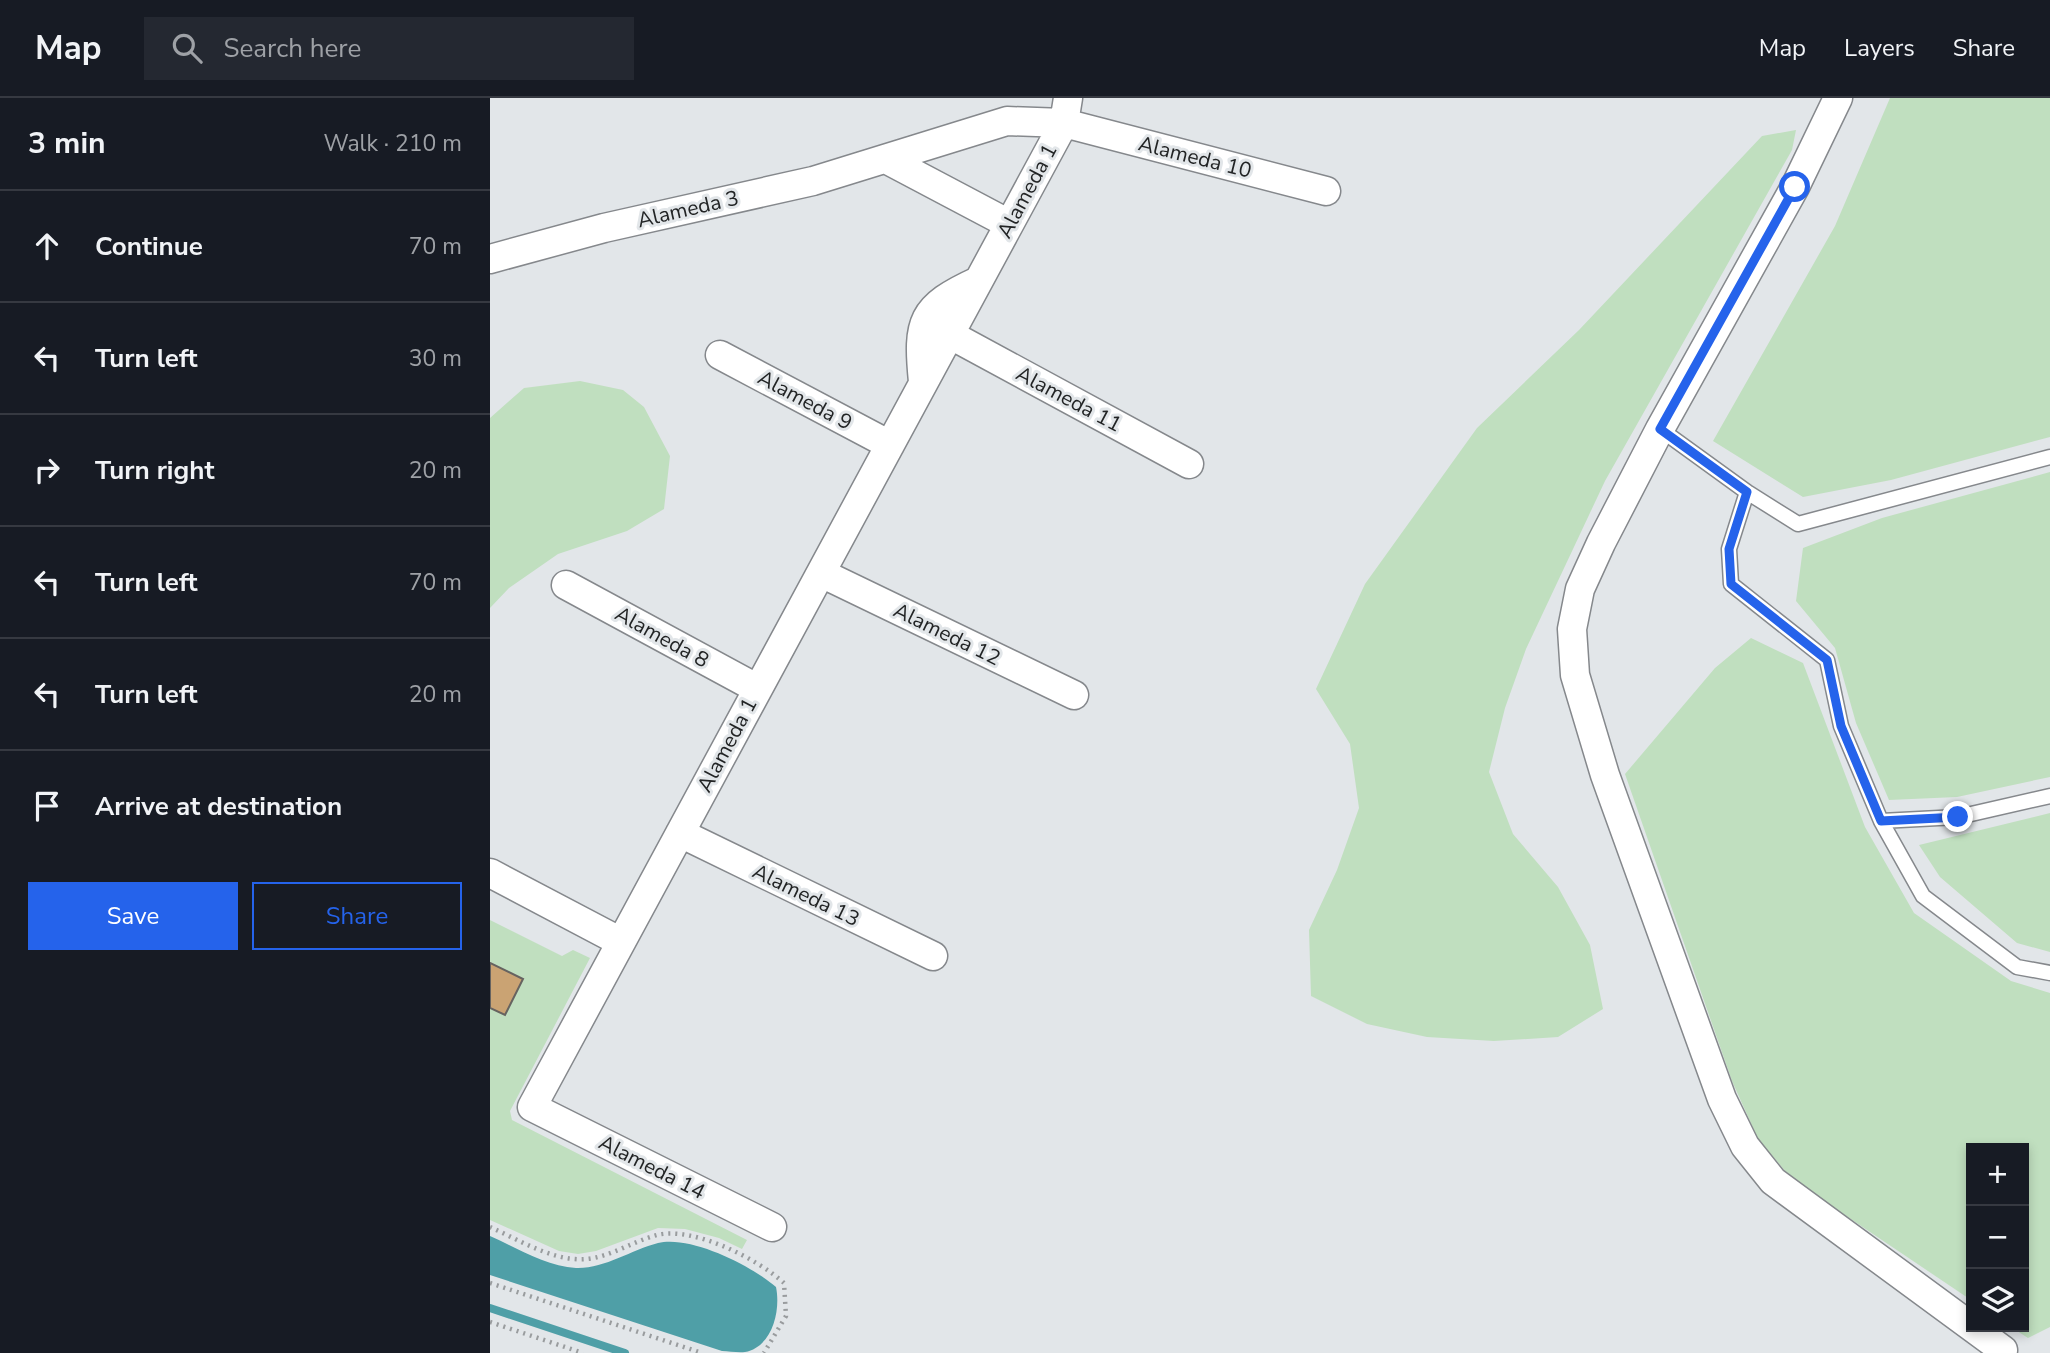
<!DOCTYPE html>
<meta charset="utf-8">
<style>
body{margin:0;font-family:"Nunito Sans",sans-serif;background:#242831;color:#f1f3f6}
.controls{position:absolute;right:21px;bottom:21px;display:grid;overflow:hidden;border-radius:0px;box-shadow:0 4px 10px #0003}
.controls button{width:63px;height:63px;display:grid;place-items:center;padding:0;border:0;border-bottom:2px solid #363941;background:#171b24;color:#f1f3f6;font:35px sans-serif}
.stop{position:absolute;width:21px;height:21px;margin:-16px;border:5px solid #2563eb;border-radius:50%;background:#fff}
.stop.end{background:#2563eb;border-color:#fff;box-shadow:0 2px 7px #0008}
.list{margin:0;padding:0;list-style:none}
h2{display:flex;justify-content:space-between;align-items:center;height:91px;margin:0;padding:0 28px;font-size:30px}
h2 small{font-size:23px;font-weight:400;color:#9ea1a6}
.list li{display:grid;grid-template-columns:46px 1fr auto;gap:21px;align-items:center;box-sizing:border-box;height:112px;padding:0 28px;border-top:2px solid #363941}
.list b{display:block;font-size:26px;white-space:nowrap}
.list em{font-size:23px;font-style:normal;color:#9ea1a6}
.actions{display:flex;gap:14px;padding:21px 28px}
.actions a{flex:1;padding:16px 0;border:2px solid #2563eb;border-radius:0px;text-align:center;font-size:24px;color:#2563eb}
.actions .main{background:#2563eb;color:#fff}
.icon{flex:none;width:38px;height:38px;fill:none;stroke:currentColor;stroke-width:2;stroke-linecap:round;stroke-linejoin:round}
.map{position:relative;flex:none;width:1560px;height:1255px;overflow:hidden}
header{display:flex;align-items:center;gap:42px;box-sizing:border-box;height:98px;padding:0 35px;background:#171b24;border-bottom:2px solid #363941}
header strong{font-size:33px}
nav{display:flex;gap:38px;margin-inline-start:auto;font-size:24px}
.search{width:490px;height:63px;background:#242831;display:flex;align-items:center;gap:18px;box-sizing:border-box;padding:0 24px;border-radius:0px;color:#9ea1a6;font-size:26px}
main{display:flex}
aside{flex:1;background:#171b24}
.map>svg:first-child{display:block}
</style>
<header>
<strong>Map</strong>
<div class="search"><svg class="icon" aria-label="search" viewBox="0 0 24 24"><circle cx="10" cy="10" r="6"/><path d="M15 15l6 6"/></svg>Search here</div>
<nav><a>Map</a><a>Layers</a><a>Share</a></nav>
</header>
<main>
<aside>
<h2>3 min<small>Walk · 210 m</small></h2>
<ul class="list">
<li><svg class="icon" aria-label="ahead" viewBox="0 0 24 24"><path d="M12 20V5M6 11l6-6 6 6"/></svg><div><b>Continue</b></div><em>70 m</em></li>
<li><svg class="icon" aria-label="left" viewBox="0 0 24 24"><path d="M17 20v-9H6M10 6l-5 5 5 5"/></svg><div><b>Turn left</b></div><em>30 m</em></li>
<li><svg class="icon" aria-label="right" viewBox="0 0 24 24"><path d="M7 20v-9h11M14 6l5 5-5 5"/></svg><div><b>Turn right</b></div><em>20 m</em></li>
<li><svg class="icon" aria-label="left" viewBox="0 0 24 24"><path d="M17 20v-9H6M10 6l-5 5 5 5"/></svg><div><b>Turn left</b></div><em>70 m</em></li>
<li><svg class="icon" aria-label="left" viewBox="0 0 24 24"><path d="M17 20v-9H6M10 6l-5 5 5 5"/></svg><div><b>Turn left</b></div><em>20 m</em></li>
<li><svg class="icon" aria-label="arrive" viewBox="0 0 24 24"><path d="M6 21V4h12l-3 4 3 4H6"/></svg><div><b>Arrive at destination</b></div></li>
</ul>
<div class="actions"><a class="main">Save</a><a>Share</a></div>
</aside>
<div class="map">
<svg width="1560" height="1255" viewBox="0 0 1560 1255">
<rect width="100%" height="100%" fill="#e2e6e9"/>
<path fill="#c0dfbf" d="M1400,0H1560V339L1401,382L1313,399L1223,343L1345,128Z
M1306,32L1302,52L1115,383L1036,551L1015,610L999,674L1023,736L1068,789L1100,847L1113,911L1068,939L1004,943L937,939L877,926L821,898L819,832L847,772L869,710L860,646L826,591L875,486L987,330L1089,232L1272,38Z
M90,283L133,292L154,309L180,358L174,411L137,433L68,456L19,490L0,510V320L34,290Z
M1560,374V679L1467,699L1399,702L1366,625L1345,550L1306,503L1313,450L1392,420Z
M1261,540L1313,565L1375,729L1424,815L1521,883L1560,895V1229L1538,1240L1521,1229H1534V1050H1481V1202L1334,1103L1295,1073L1268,1041L1242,983L1135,676L1225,570Z
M1560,715V854L1527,845L1450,779L1429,747Z
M0,822L72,858L83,852L100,860L20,1013L22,1022L257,1142L252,1151L229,1140L195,1131L168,1130L106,1153L88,1156L69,1153L0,1122Z"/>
<path fill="#4f9fa7" d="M0,1138C27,1150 56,1168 86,1170C114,1171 141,1152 168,1145C201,1137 262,1168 286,1189C291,1213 282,1249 255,1254C248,1255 239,1253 232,1253L0,1177Z"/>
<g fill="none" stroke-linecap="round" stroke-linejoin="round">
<path stroke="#4f9fa7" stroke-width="8" d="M0,1210L135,1255"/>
</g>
<path fill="#caa373" stroke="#666360" stroke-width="2" d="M0,865L33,881L15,917L0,910Z"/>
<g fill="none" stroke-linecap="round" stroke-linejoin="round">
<defs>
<path id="service" d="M1170,331L1257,394L1308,426L1560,359
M1257,394L1239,451L1241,486L1337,562L1351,628L1391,723L1433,798L1527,869L1560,875
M1391,723L1468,719L1560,698"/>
<path id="minor" d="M1348,0L1305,89L1170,331L1111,445L1090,491L1082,531L1085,577L1115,677L1232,1001L1255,1048L1283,1083L1513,1252
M396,61L519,126
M0,161L114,130L323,83L517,23L574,25L836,93
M459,236L699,366
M230,257L400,347
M433,284C427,223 431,209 488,183
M331,475L584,597
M76,487L268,591
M190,735L443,858
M0,775L131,844
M282,1129L42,1009L574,25L578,0"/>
</defs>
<use href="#service" stroke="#85888c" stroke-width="17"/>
<use href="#minor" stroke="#85888c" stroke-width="31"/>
<path stroke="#999c9e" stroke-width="4.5" stroke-dasharray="2 5" stroke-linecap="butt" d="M0,1129C27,1141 56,1159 85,1161C113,1164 140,1144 167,1137C203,1128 268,1161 294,1185L296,1218L274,1255
M0,1185L212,1255
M0,1224L93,1255"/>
<use href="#service" stroke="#fff" stroke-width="14"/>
<use href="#minor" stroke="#fff" stroke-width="28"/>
</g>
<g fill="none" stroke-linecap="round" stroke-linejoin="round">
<path stroke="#2563eb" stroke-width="9" d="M1305,89L1170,331L1257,394L1239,451L1241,486L1337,562L1351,628L1391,723L1468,719"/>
</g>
<g text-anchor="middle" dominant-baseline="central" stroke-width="6" stroke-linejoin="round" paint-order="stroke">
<g font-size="21" fill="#222425" stroke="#e2e6e9">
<text transform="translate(705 59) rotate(14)">Alameda 10</text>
<text transform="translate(537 93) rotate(-62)">Alameda 1</text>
<text transform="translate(198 111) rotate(-13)">Alameda 3</text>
<text transform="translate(579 301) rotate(28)">Alameda 11</text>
<text transform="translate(315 302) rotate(28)">Alameda 9</text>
<text transform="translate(457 536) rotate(26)">Alameda 12</text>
<text transform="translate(172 539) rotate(29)">Alameda 8</text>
<text transform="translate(237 647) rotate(-62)">Alameda 1</text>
<text transform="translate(316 797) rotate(26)">Alameda 13</text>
<text transform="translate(162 1069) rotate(27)">Alameda 14</text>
</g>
</g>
</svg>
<div class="controls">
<button>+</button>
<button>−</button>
<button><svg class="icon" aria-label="layers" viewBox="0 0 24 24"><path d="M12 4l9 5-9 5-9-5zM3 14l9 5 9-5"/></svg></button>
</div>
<div class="stop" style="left:1305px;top:89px"></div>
<div class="stop end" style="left:1468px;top:719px"></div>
</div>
</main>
